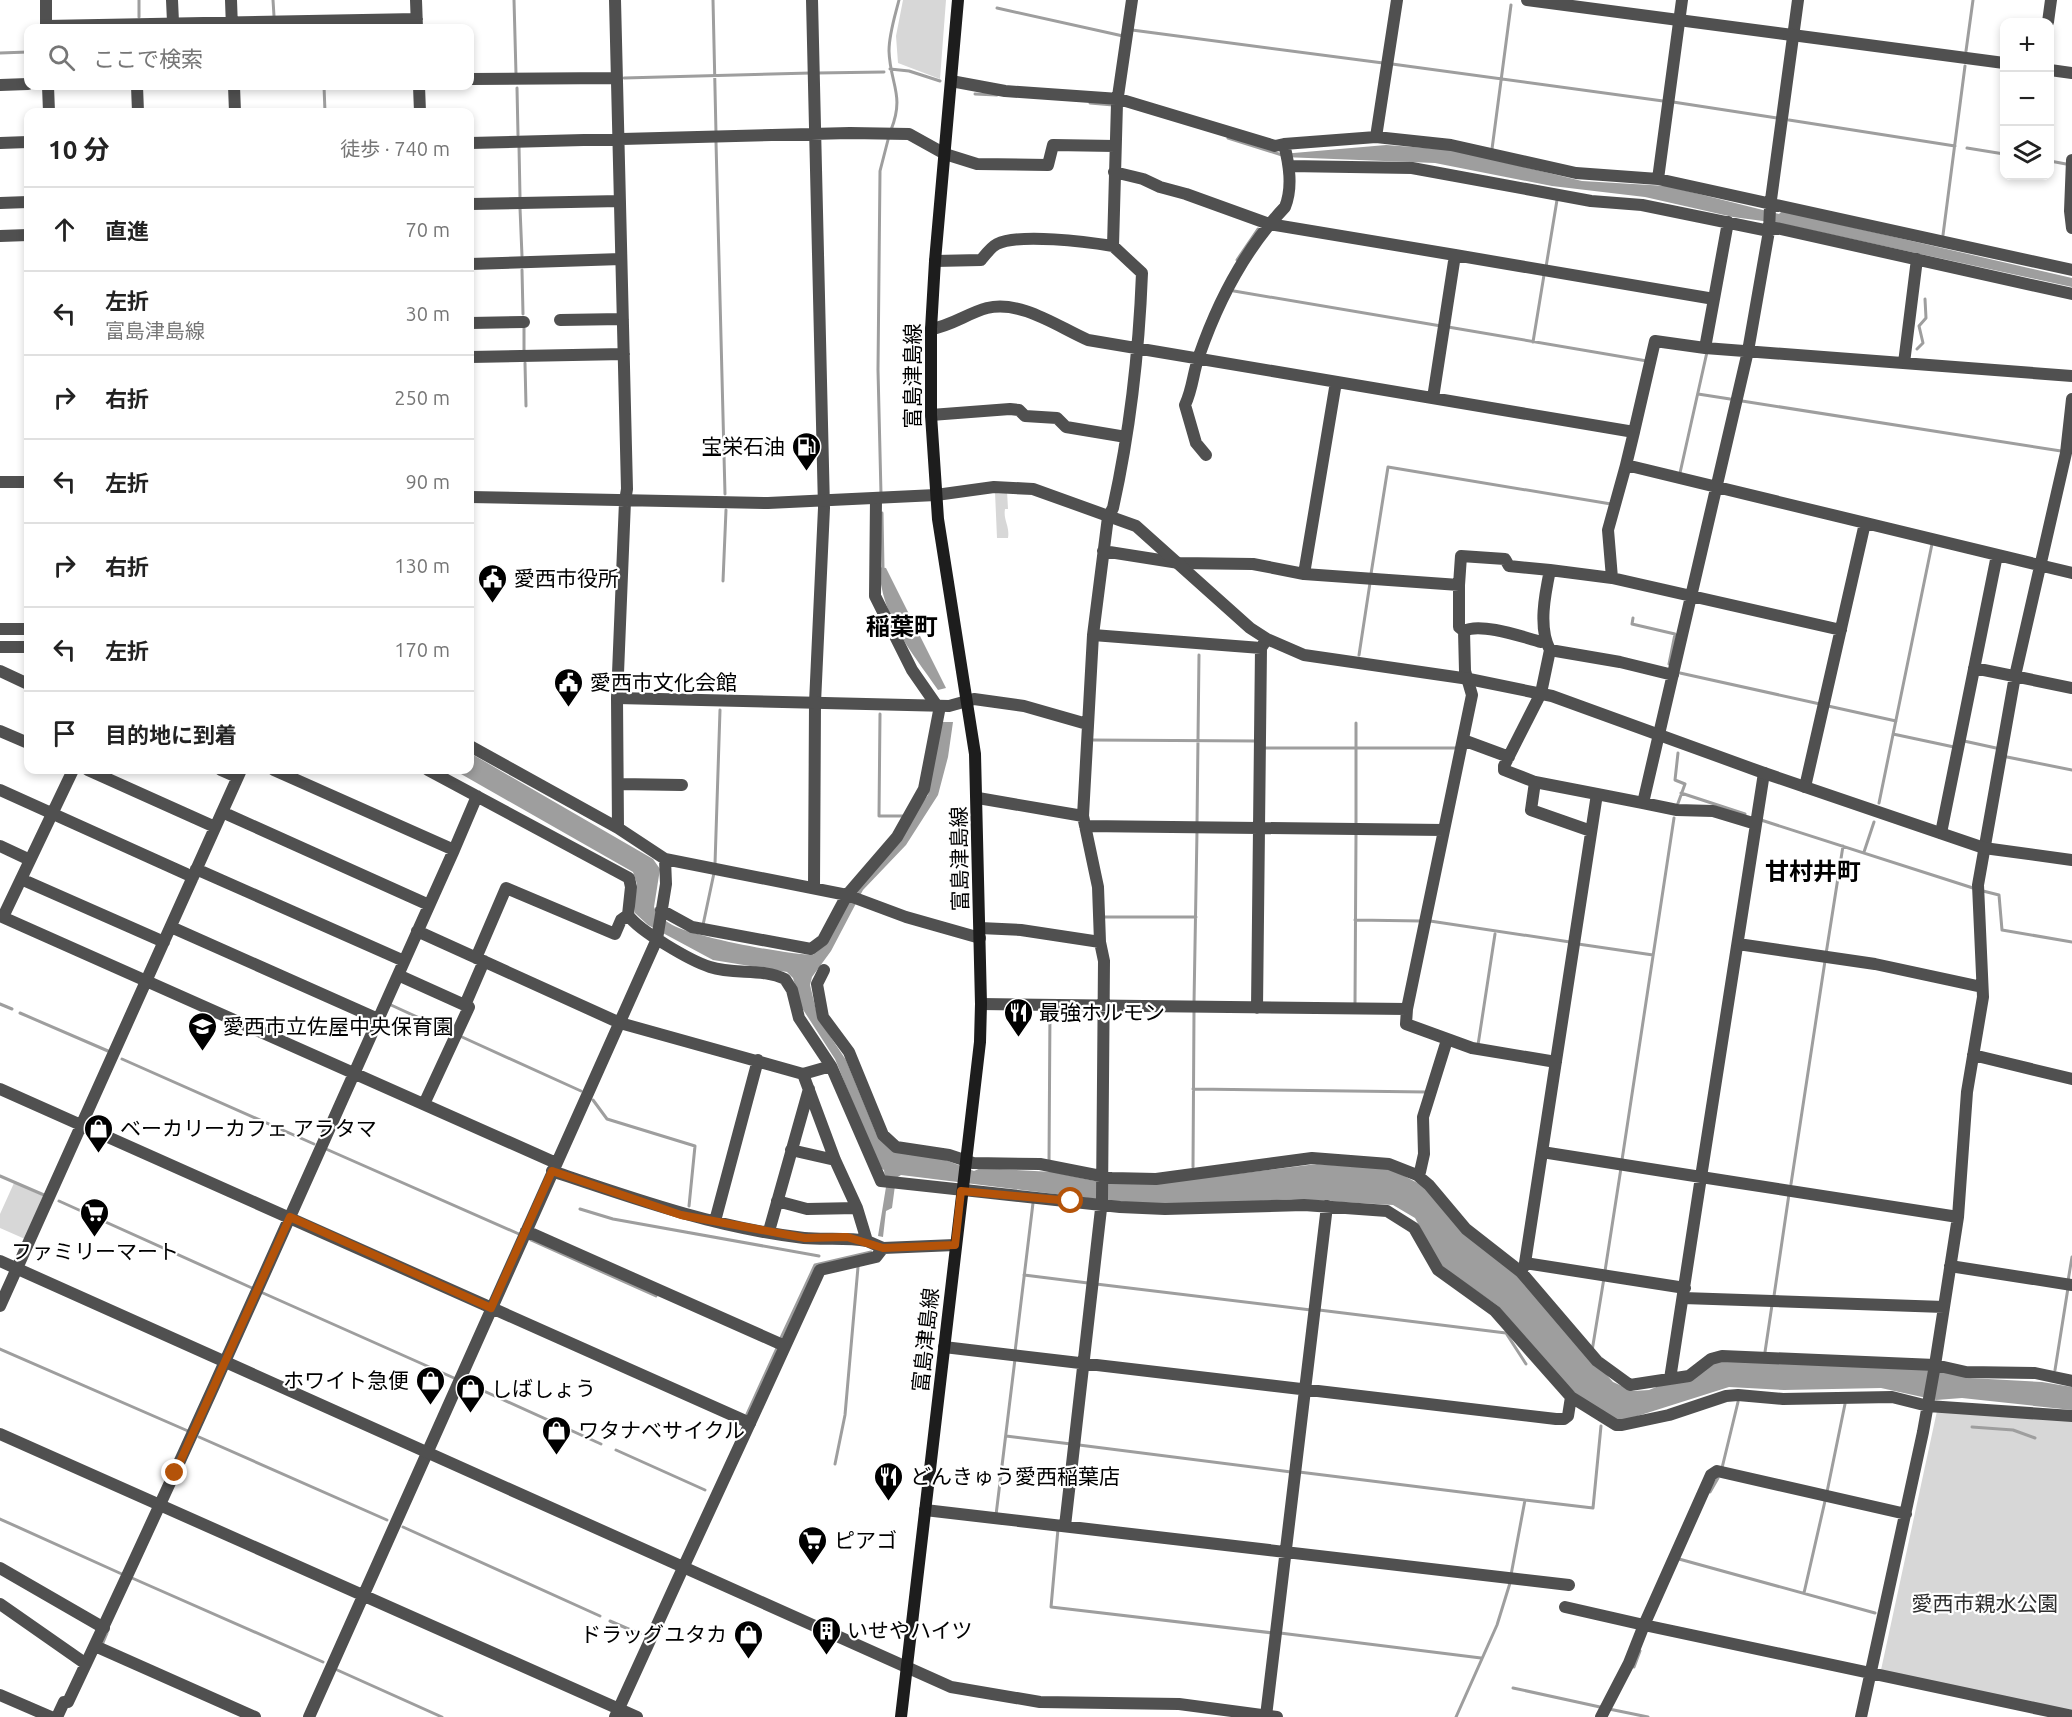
<!DOCTYPE html>
<html lang="ja">
<meta charset="utf-8">
<style>
body{margin:0;font-family:Ubuntu,"Noto Sans JP",sans-serif;background:#f6f6f6;color:#222}
.controls{position:absolute;right:18px;top:18px;display:grid;overflow:hidden;border-radius:12px;box-shadow:0 3px 9px #0003}
.controls button{width:54px;height:54px;display:grid;place-items:center;padding:0;border:0;border-bottom:2px solid #e0e0e0;background:#fff;color:#222;font:30px sans-serif}
.stop{position:absolute;width:18px;height:18px;margin:-14px;border:4px solid #b45309;border-radius:50%;background:#fff}
.stop.end{background:#b45309;border-color:#fff;box-shadow:0 2px 6px #0008}
.list{margin:0;padding:0;list-style:none}
h2{display:flex;justify-content:space-between;align-items:center;height:78px;margin:0;padding:0 24px;font-size:26px}
h2 small{font-size:20px;font-weight:400;color:#767676}
.list li{display:grid;grid-template-columns:39px 1fr auto;gap:18px;align-items:center;box-sizing:border-box;height:84px;padding:0 24px;border-top:2px solid #e0e0e0}
.list b{display:block;font-size:22px;white-space:nowrap}
.list p{margin:0;font-size:20px;white-space:nowrap;color:#767676}
.list em{font-size:20px;font-style:normal;color:#767676}
.icon{flex:none;width:33px;height:33px;fill:none;stroke:currentColor;stroke-width:2;stroke-linecap:round;stroke-linejoin:round}
.map{position:relative;flex:none;width:2072px;height:1717px;overflow:hidden}
.search{position:absolute;background:#fff;box-shadow:0 3px 9px #0003;left:24px;top:24px;width:450px;height:66px;display:flex;align-items:center;gap:15px;box-sizing:border-box;padding:0 21px;border-radius:12px;color:#767676;font-size:22px}
.panel{position:absolute;background:#fff;box-shadow:0 3px 9px #0003;left:24px;top:108px;width:450px;height:666px;border-radius:12px}
.map>svg:first-child{display:block}
</style>
<div class="map">
<svg width="2072" height="1717" viewBox="0 0 2072 1717">
<rect width="100%" height="100%" fill="#fff"/>
<path fill="#d7d7d7" d="M903,0H946L940,79L898,63L896,36Z
M1007,491L1008,509H1005C1003,520 1010,526 1008,538H997L995,492Z
M14,1183L43,1196L25,1239L0,1228V1214Z
M1937,1411L2072,1420V1713L1881,1670Z"/>
<path fill="#9e9e9e" d="M1386,145L1453,150L1582,181L1667,186L1779,214L1782,211L2072,278V287L1778,223L1733,217L1645,197L1552,186L1435,163L1283,157L1282,154Z
M879,567L886,568L946,688L938,690C910,649 882,619 879,567Z
M942,722H953L948,757L938,795L906,845L863,890L831,951L812,977L810,985L818,1018L846,1060L876,1133L974,1171L981,1168L1053,1172L1095,1181L1161,1183L1317,1164L1391,1169L1429,1189L1505,1262L1613,1382L1633,1391L1649,1390L1725,1359L1926,1368L1970,1378L2042,1382L2072,1387V1410L1962,1398L1936,1400L1881,1388L1784,1390L1729,1387L1628,1419H1616L1586,1402L1568,1387L1498,1306L1441,1266L1415,1218L1393,1205L1291,1199L1215,1204H1137L901,1175L896,1178L892,1208L886,1211L883,1237L878,1236L886,1187L884,1170L879,1167L835,1059L802,1008L793,978L787,972L713,960L648,925L635,913L634,905L637,884L633,872L454,770H470V753L653,859L660,869L654,907C656,913 663,919 669,923C690,937 786,954 813,955L824,946L848,902L928,795Z"/>
<g fill="none" stroke-linecap="round" stroke-linejoin="round">
<path stroke="#9e9e9e" stroke-width="3" d="M139,0V17
M273,0L274,16
M514,0L516,74
M713,0L716,133
M997,8L1123,36
M1132,30L1383,63
M1966,51L1973,0
M0,53L28,52
M1392,64L1663,101
M890,69L909,71L940,81
M817,73L884,72
M624,78L811,73
M324,86L325,112
M517,88L518,135
M975,94L997,95
M1673,102L1777,118
M1090,103L1113,105
M1789,120L1955,146
M891,130C905,95 890,84 889,51C889,34 895,16 899,0
M1228,138L1282,155
M716,142L725,494
M519,146L520,197
M1967,148L2004,154
M1492,149L1511,5
M2050,161L2066,164
M520,208L522,256
M1943,235L1965,66
M1237,260L1258,229
M1546,267L1557,200
M522,270L523,314
M1234,291L1441,326
M1448,327L1647,361
M524,328V350
M1533,342L1544,275
M1917,349L1923,343L1919,326L1926,318L1925,299
M525,363L526,406
M1698,394L1730,399
M1742,401L2061,451
M1680,473L1707,352
M881,494L878,370L880,171L889,136
M882,513L883,569
M1371,574L1388,467L1611,504
M723,581L726,510
M1633,618L1632,624L1675,634L1669,664
M1359,655L1370,583
M1680,673L1820,704
M1828,706L1896,721
M880,714L879,816H903
M1893,734L1954,747
M1091,740L1257,741
M1964,741L1996,748
M1264,748H1457
M2007,757L2072,770
M1681,793L1745,814
M1879,803L1932,544
M1677,806L1685,784L1675,780L1678,753
M1761,820L1973,888
M1197,824L1199,655
M1356,826V723
M1864,852L1874,822
M715,864L720,710
M1983,891L1999,895L2002,930L2072,942
M1103,917H1196
M1355,920L1422,921
M1430,921L1570,942
M703,925L714,873
M1578,944L1653,955
M1826,954L1843,846
M1194,1003L1197,831
M0,1004L12,1009
M1355,1004L1356,834
M391,1005L452,1033
M20,1013L108,1051
M462,1037L581,1091
M1478,1045L1495,934
M122,1059L314,1144
M1193,1089L1427,1092
M593,1100L607,1119L695,1146L689,1206
M326,1149L519,1234
M1622,1160L1674,818
M1049,1162L1050,1009
M1193,1167L1194,1011
M0,1176L44,1195
M1791,1184L1825,961
M59,1201L252,1288
M580,1209L613,1219L819,1256
M531,1240L656,1296
M1605,1271L1621,1168
M1024,1275L1088,1283
M2068,1281L2072,1257
M1096,1284L1311,1310
M263,1293L454,1378
M1774,1296L1789,1194
M1319,1310L1506,1333L1526,1364
M781,1338L815,1265L871,1252
M0,1349L188,1431
M1592,1351L1604,1278
M1015,1352L1033,1203
M1765,1352L1772,1305
M2055,1370L2068,1288
M464,1382L601,1444
M747,1414L777,1348
M1972,1427L2013,1430L2035,1438
M1006,1436L1071,1444
M199,1437L387,1520
M1079,1445L1291,1472
M616,1450L705,1490
M835,1464L845,1415L858,1267
M1722,1468L1738,1402
M1299,1472L1525,1500
M1710,1492L1718,1478
M1827,1492L1845,1404
M996,1515L1015,1359
M0,1519L124,1575
M403,1527L600,1616
M1058,1529L1051,1607L1273,1633
M1679,1559L1875,1613
M1511,1575L1525,1500L1593,1508L1601,1426
M132,1578L323,1662
M1804,1593L1825,1501
M610,1621L640,1634
M1280,1633L1481,1658
M102,1645L107,1633
M1634,1667L1640,1651
M335,1669L442,1717
M1513,1688L1600,1707
M1609,1709L1648,1717
M1456,1717L1497,1625L1510,1583"/>
<path stroke="#505050" stroke-width="12" d="M46,0V28
M172,0L173,22
M231,0L232,28
M416,0L417,28
M615,0L627,489L625,501
M812,0L824,508L815,703L814,888
M2048,22L2051,0
M46,26L417,19
M470,79L617,78
M951,81L1005,91L1119,99L1275,146L1284,144
M0,85L28,84
M48,86L49,112
M137,86L138,112
M234,86L235,112
M419,86L420,112
M1376,137L1451,145L1576,173L1658,179L1682,0
M0,143L28,142
M470,143L850,133L909,134L945,154L977,164L1048,165L1053,145L1115,146
M2072,160L2070,211L2072,228
M1289,166L1412,168L1591,201L1642,205L1769,231L1776,228L2072,294
M1114,172L1143,179L1160,187L1186,194L1269,224L1455,255
M1658,179L2072,270
M0,203L28,202
M470,204L620,201
M0,236L28,235
M935,261L981,260C985,255 991,247 997,244C1019,233 1088,242 1113,246
M470,264L621,259
M1714,299L1705,348L2072,376
M560,320L623,319
M470,323L524,322
M931,329C951,326 968,313 987,308C1022,300 1058,327 1088,340L1634,432L1626,465L2072,573
M470,357L624,354
M1904,363L1917,259
M1433,398L1455,255L1714,299L1728,222
M931,415L1010,409L1019,410L1025,416L1057,418L1066,427L1126,437
M1634,432L1655,341L1705,348
M1206,455L1196,443L1185,405C1193,388 1193,372 1199,356C1218,301 1245,249 1285,207C1293,187 1289,164 1284,144L1376,137L1397,0
M876,499L875,596L912,670L937,706
M1103,551L1179,563L1253,564L1304,574L1336,382
M1550,570L1612,578L1841,630
M1612,578L1608,530L1626,465
M1459,585L1461,556L1505,559L1509,566L1550,570C1545,594 1538,628 1550,650L1541,693L1504,766V770L1535,782L1597,794
M0,629H28
M1464,631C1480,622 1523,637 1541,642L1545,640
M1093,635L1261,648L1265,642
M0,647H28
M1550,650L1620,662L1673,675
M1974,668L2072,688
M0,671L28,684
M617,698L618,828
M967,701L974,699L1024,706L1087,724
M0,731L28,743
M1463,740L1509,757
M470,746L618,828L665,859L847,895L906,917L980,938
M88,770L215,827
M221,770L237,777
M428,770L629,878L631,887L628,915C639,931 691,961 710,967C734,975 763,968 785,979L792,990L799,1018L831,1066L803,1074
M1764,773L1701,1177L1958,1217
M1535,782L1531,810L1591,831
M619,784L682,785
M1805,787L1865,523
M0,790L193,877
M978,798L1083,816
M1643,803L1677,810L1713,811L1756,824
M222,812L429,905
M1085,826L1259,828L1261,648
M1941,833L1997,555
M0,846L30,860
M454,850L477,796
M196,869L404,961
M21,879L164,942
M661,910L692,927L811,949L823,940L847,895L897,837L924,789L940,706
M0,916L556,1163
M3,917L73,770
M171,927L378,1019
M980,928L1021,930L1100,942
M417,931L620,1023L803,1074L835,1160L857,1208L867,1241L883,1248L955,1245
M1738,944L1875,964L1982,987
M476,958L506,888L615,934L621,920L628,915
M824,970L817,984L823,1017L849,1052L883,1135L896,1147L949,1155L973,1163L1040,1164L1111,1178L1156,1179L1312,1158L1389,1164L1417,1175
M398,975L469,1007L424,1104
M981,1004L1407,1009L1472,695L1465,671L1464,631L1459,627V585L1304,574
M465,1005L484,961
M1257,1008L1259,828L1444,830
M1407,1009L1406,1024L1472,1048L1556,1062
M1447,1040L1423,1117L1424,1154L1420,1172L1417,1175L1429,1185L1466,1229L1521,1272L1524,1266
M1973,1055L2072,1079
M831,1066L881,1181L1120,1207L1165,1209L1304,1205L1387,1211L1414,1228L1438,1270L1495,1311L1571,1397L1568,1416L1564,1419H1556L944,1347
M0,1089L750,1423L820,1270L876,1257L883,1248
M791,1150L835,1160
M1542,1152L1701,1177L1670,1379
M552,1171C635,1199 717,1228 804,1238C825,1240 846,1237 867,1241
M777,1201L807,1209L857,1208
M715,1221L758,1060
M526,1231L785,1346
M769,1231L809,1089
M1950,1266L2072,1285
M1521,1272L1597,1361L1630,1385L1689,1376L1711,1359L1722,1356L1935,1365L1966,1372L2035,1373L2072,1381
M1685,1288L1525,1263L1597,794L1643,803L1748,351L1769,231L1770,207L1798,0
M1683,1298L1944,1307
M0,1306L241,770
M1571,1397L1616,1425H1622L1669,1415L1726,1396L1738,1395L1783,1399L1892,1397L1928,1406L2072,1416
M0,1434L637,1717
M925,1510L1569,1585
M1906,1514L1717,1471L1711,1475L1644,1625L2072,1716
M1065,1526L1102,1200L1104,961L1100,942L1098,887L1083,816L1093,635L1108,517L1113,508C1130,431 1139,352 1142,273L1113,246L1117,103L1132,0
M0,1568L104,1628
M0,1604L86,1664
M1565,1607L1644,1625L1629,1663L1601,1717
M95,1646L255,1717
M1266,1716L1327,1206
M57,1717L64,1702H68C201,1421 326,1135 454,850L274,770
M309,1717L657,939L666,884L665,859
M615,1717L683,1568
M1861,1717L1923,1432L1935,1365L1958,1217L1967,1092L1983,997L1978,885L2015,676L2066,453L2072,399"/>
<path stroke="#505050" stroke-width="12" d="M1527,0L2004,63
M2050,70L2072,73
M0,482H28
M470,497L768,503L936,495L994,487L1033,489L1136,526L1250,628L1267,639L1304,655L1469,679L1552,696L1764,773L1984,848L2072,860
M625,501L617,698L949,706L967,701
M0,1261L951,1687L1040,1702L1179,1704L1277,1717
M683,1568L750,1423
M0,1695L51,1717"/>
<path stroke="#1d1d1d" stroke-width="12" d="M901,1717L980,1042L981,1004L975,754L938,519L931,415V329L935,261L958,0"/>
</g>
<g fill="none" stroke-linecap="round" stroke-linejoin="round">
<path stroke="#b45309" stroke-width="8" d="M175,1473L290,1217L491,1308L552,1171L681,1215L805,1238L847,1237L883,1248L955,1245L961,1191L1071,1201"/>
</g>
<defs>
<symbol id="fuel-pin" viewBox="-11 -11 22 30"><path d="M0 17L-7.5 6A9.5 9.5 0 1 1 7.5 6Z" fill="#000" stroke="#fff"/><path d="M-5.5-6h7V0h2V4h1.3V-2.5L3-4.5l.8-.8L6-3V5H2.5V1h-1V6h-7ZM-4.2-4.7v3.2H.2V-4.7Z" fill="#fff"/></symbol>
<symbol id="civic-pin" viewBox="-11 -11 22 30"><path d="M0 17L-7.5 6A9.5 9.5 0 1 1 7.5 6Z" fill="#000" stroke="#fff"/><path d="M-.6-6.5H3V-4.5H.6V-3L4-1V1h2V6H-6V1h2V-1L-.6-3ZM-1.2 2.5V6h2.4V2.5Z" fill="#fff"/></symbol>
<symbol id="restaurant-pin" viewBox="-11 -11 22 30"><path d="M0 17L-7.5 6A9.5 9.5 0 1 1 7.5 6Z" fill="#000" stroke="#fff"/><path d="M-5-6h1v4h1v-4h1v4h1v-4h1v5L-1.5 .5V6h-2V.5L-5-1ZM5-6V6H3V1.5H1.5Q1.5-4 5-6Z" fill="#fff"/></symbol>
<symbol id="school-pin" viewBox="-11 -11 22 30"><path d="M0 17L-7.5 6A9.5 9.5 0 1 1 7.5 6Z" fill="#000" stroke="#fff"/><path d="M0-5L7-2L0 1L-7-2ZM-4 1L0 2.5L4 1V4Q0 6-4 4Z" fill="#fff"/></symbol>
<symbol id="shop-pin" viewBox="-11 -11 22 30"><path d="M0 17L-7.5 6A9.5 9.5 0 1 1 7.5 6Z" fill="#000" stroke="#fff"/><path d="M-5-2.5h2.3a2.7 3.5 0 0 1 5.4 0H5L5.5 6h-11ZM-1.5-2.5h3a1.5 2.3 0 0 0-3 0Z" fill="#fff"/></symbol>
<symbol id="supermarket-pin" viewBox="-11 -11 22 30"><path d="M0 17L-7.5 6A9.5 9.5 0 1 1 7.5 6Z" fill="#000" stroke="#fff"/><path d="M-6-5.5h2.5l.6 2H6L4.5 2H-2.5L-4.4-4H-6ZM-1.5 3.2a1.3 1.3 0 1 0 .1 0ZM3 3.2a1.3 1.3 0 1 0 .1 0Z" fill="#fff"/></symbol>
<symbol id="building-pin" viewBox="-11 -11 22 30"><path d="M0 17L-7.5 6A9.5 9.5 0 1 1 7.5 6Z" fill="#000" stroke="#fff"/><path d="M-4-6H4V6H1V3H-1V6H-4ZM-2.5-4.3h1.7v1.8h-1.7ZM.8-4.3h1.7v1.8H.8ZM-2.5-1h1.7V.8h-1.7ZM.8-1h1.7V.8H.8Z" fill="#fff"/></symbol>
</defs>
<g fill-rule="evenodd">
<use href="#fuel-pin" x="790" y="430" width="33" height="45"/>
<use href="#civic-pin" x="476" y="562" width="33" height="45"/>
<use href="#civic-pin" x="552" y="666" width="33" height="45"/>
<use href="#restaurant-pin" x="1002" y="996" width="33" height="45"/>
<use href="#school-pin" x="186" y="1010" width="33" height="45"/>
<use href="#shop-pin" x="82" y="1112" width="33" height="45"/>
<use href="#supermarket-pin" x="78" y="1196" width="33" height="45"/>
<use href="#shop-pin" x="414" y="1364" width="33" height="45"/>
<use href="#shop-pin" x="454" y="1372" width="33" height="45"/>
<use href="#shop-pin" x="540" y="1414" width="33" height="45"/>
<use href="#restaurant-pin" x="872" y="1460" width="33" height="45"/>
<use href="#supermarket-pin" x="796" y="1524" width="33" height="45"/>
<use href="#building-pin" x="810" y="1614" width="33" height="45"/>
<use href="#shop-pin" x="732" y="1618" width="33" height="45"/>
</g>
<g text-anchor="middle" dominant-baseline="central" stroke-width="4.5" stroke-linejoin="round" paint-order="stroke">
<g font-size="21" fill="#000" stroke="#fff">
<text transform="translate(912 376) rotate(-90)">富島津島線</text>
<text transform="translate(959 859) rotate(-91)">富島津島線</text>
<text transform="translate(925 1340) rotate(-84)">富島津島線</text>
</g>
<g font-size="21" fill="#000" stroke="#fff" text-anchor="start">
<text x="785" y="446" text-anchor="end">宝栄石油</text>
<text x="514" y="578">愛西市役所</text>
<text x="590" y="682">愛西市文化会館</text>
<text x="1039" y="1012">最強ホルモン</text>
<text x="223" y="1026">愛西市立佐屋中央保育園</text>
<text x="120" y="1128">ベーカリーカフェ アラタマ</text>
<text x="95" y="1251" text-anchor="middle">ファミリーマート</text>
<text x="409" y="1380" text-anchor="end">ホワイト急便</text>
<text x="491" y="1388">しばしょう</text>
<text x="578" y="1430">ワタナベサイクル</text>
<text x="910" y="1476">どんきゅう愛西稲葉店</text>
<text x="834" y="1540">ピアゴ</text>
<text x="847" y="1630">いせやハイツ</text>
<text x="727" y="1634" text-anchor="end">ドラッグユタカ</text>
</g>
<g font-size="21" fill="#2e2e2e" stroke="#fff">
<text x="1985" y="1603">愛西市親水公園</text>
</g>
<g font-size="24" font-weight="bold" fill="#000" stroke="#fff">
<text x="902" y="626">稲葉町</text>
<text x="1813" y="871">甘村井町</text>
</g>
</g>
</svg>
<div class="controls">
<button>+</button>
<button>−</button>
<button><svg class="icon" aria-label="layers" viewBox="0 0 24 24"><path d="M12 4l9 5-9 5-9-5zM3 14l9 5 9-5"/></svg></button>
</div>
<div class="stop" style="left:1071px;top:1201px"></div>
<div class="stop end" style="left:175px;top:1473px"></div>
<div class="search"><svg class="icon" aria-label="search" viewBox="0 0 24 24"><circle cx="10" cy="10" r="6"/><path d="M15 15l6 6"/></svg>ここで検索</div>
<section class="panel">
<h2>10 分<small>徒歩 · 740 m</small></h2>
<ul class="list">
<li><svg class="icon" aria-label="ahead" viewBox="0 0 24 24"><path d="M12 20V5M6 11l6-6 6 6"/></svg><div><b>直進</b></div><em>70 m</em></li>
<li><svg class="icon" aria-label="left" viewBox="0 0 24 24"><path d="M17 20v-9H6M10 6l-5 5 5 5"/></svg><div><b>左折</b><p>富島津島線</p></div><em>30 m</em></li>
<li><svg class="icon" aria-label="right" viewBox="0 0 24 24"><path d="M7 20v-9h11M14 6l5 5-5 5"/></svg><div><b>右折</b></div><em>250 m</em></li>
<li><svg class="icon" aria-label="left" viewBox="0 0 24 24"><path d="M17 20v-9H6M10 6l-5 5 5 5"/></svg><div><b>左折</b></div><em>90 m</em></li>
<li><svg class="icon" aria-label="right" viewBox="0 0 24 24"><path d="M7 20v-9h11M14 6l5 5-5 5"/></svg><div><b>右折</b></div><em>130 m</em></li>
<li><svg class="icon" aria-label="left" viewBox="0 0 24 24"><path d="M17 20v-9H6M10 6l-5 5 5 5"/></svg><div><b>左折</b></div><em>170 m</em></li>
<li><svg class="icon" aria-label="arrive" viewBox="0 0 24 24"><path d="M6 21V4h12l-3 4 3 4H6"/></svg><div><b>目的地に到着</b></div></li>
</ul>
</section>
</div>
